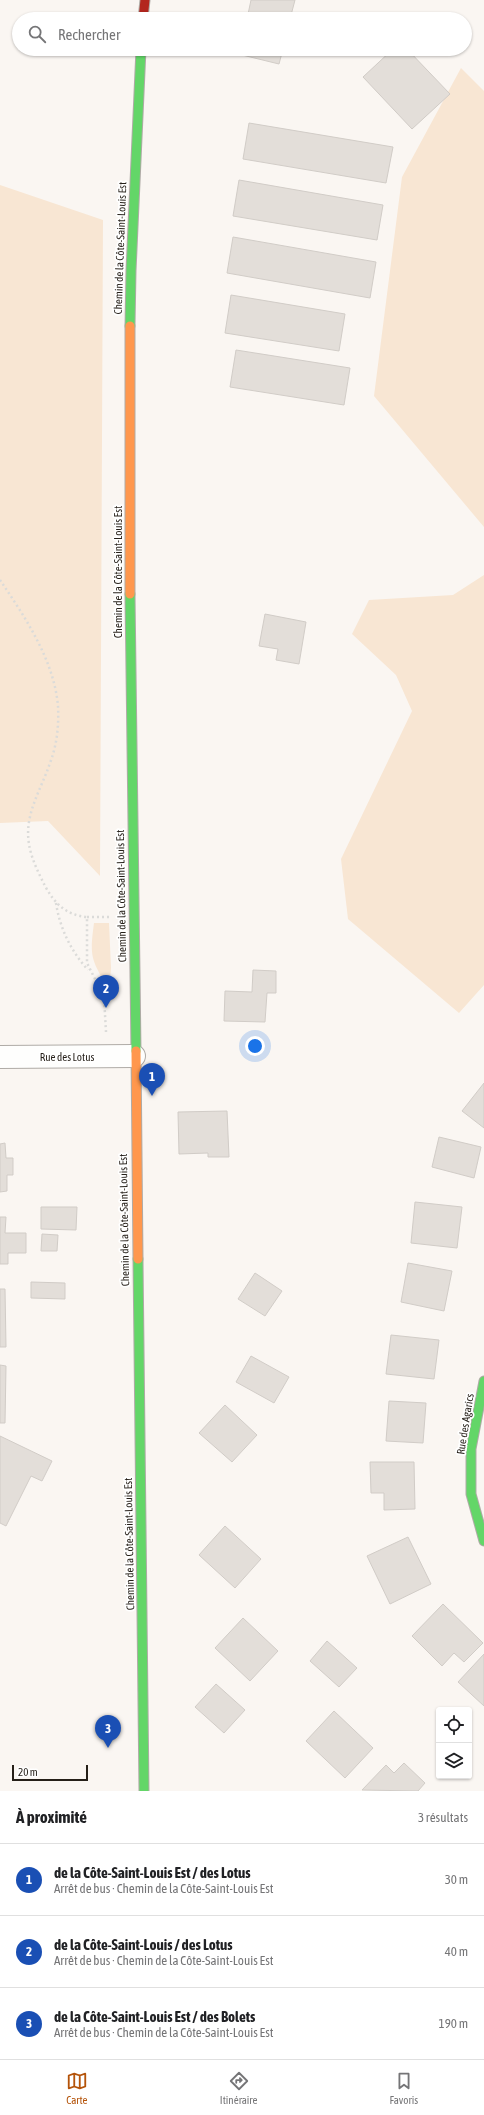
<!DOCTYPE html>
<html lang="fr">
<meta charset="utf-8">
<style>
body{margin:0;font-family:"Asap Condensed",sans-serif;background:#f2f2f2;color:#202124}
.controls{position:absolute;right:12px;bottom:12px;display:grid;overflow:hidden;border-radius:4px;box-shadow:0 1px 3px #0004}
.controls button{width:36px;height:36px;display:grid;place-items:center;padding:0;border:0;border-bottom:1px solid #e0e0e0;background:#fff;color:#202124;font:20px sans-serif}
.scale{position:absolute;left:12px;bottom:10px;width:76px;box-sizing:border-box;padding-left:4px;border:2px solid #251f18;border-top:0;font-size:11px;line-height:14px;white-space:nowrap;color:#251f18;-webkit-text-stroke:3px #fff;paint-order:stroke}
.you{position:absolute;left:255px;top:1046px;width:14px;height:14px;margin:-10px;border:3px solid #fff;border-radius:50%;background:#1a73e8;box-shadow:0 0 0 6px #1a73e833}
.badge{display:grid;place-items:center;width:26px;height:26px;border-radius:50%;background:#b45309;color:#fff;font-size:13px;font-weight:700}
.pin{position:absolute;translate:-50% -33px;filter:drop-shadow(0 1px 2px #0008)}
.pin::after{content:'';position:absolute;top:21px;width:14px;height:12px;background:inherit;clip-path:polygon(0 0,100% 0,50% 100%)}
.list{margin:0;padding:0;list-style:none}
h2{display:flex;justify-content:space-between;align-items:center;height:52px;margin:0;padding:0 16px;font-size:17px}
h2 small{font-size:13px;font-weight:400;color:#757577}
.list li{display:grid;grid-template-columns:26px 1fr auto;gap:12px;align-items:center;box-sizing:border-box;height:72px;padding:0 16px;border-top:1px solid #e0e0e0}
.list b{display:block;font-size:15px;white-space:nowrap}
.list p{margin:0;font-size:13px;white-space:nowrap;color:#757577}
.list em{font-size:13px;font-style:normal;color:#757577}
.icon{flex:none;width:22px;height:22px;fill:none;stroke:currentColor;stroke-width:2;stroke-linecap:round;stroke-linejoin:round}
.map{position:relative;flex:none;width:484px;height:1791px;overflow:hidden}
.search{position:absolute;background:#fff;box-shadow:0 1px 3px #0004;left:12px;right:12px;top:12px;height:44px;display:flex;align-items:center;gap:10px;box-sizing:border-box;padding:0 14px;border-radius:22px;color:#757577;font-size:15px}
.sheet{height:268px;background:#fff}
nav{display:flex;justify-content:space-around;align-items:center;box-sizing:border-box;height:56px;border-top:1px solid #e0e0e0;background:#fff;font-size:11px;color:#757577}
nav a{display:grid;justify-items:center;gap:2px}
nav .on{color:#b45309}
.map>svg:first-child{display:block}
</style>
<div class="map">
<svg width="484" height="1791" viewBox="0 0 484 1791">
<rect width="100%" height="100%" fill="#faf6f2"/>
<path fill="#f8e6d3" d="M461,68L484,91V527L374,396L402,177Z
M0,185L103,220L100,876L48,821L0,823Z
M484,575V985L459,1013L348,919L341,859L412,711L396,675L352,634L369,600L453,595Z
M94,923H109L111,968L109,991C92,959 89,960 94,923Z"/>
<path fill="#e3ded9" stroke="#d1ccc7" d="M251,0H295L290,19H247Z
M239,49H283L279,64L238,54Z
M393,49H407L450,94L412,129L363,77Z
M249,123L393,147L386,183L243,159Z
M239,180L383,205L377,240L233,216Z
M233,237L376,262L370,298L227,273Z
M231,295L345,314L339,351L225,333Z
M236,350L350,368L344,405L230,387Z
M265,614L306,622L299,664L276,660L278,649L259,646Z
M253,970L276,971V993H267L265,1022L224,1021L225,991L252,992Z
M484,1083V1128L462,1111Z
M227,1111L229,1157H208V1153L179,1154L178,1112Z
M439,1137L481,1147L474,1178L432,1167Z
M5,1143L6,1158H13V1175H7V1191L0,1192V1144Z
M415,1202L462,1207L457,1248L411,1243Z
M41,1207H77L76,1230L41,1229Z
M0,1217H6L5,1233H26V1253H8V1264H0Z
M42,1234L58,1235L57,1251H41Z
M408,1263L452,1271L444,1311L401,1302Z
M255,1273L282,1291L265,1316L238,1299Z
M31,1282L65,1283V1299L31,1298Z
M0,1289H5L6,1347H0Z
M391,1335L439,1340L434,1379L386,1374Z
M251,1356L289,1377L274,1403L236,1382Z
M0,1365L6,1366L5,1423H0Z
M389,1401L426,1403L423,1443L386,1441Z
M225,1405L257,1435L232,1462L199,1433Z
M0,1436L52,1461L42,1481L31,1476L6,1526L0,1523Z
M370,1462H414L415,1509L384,1510V1493H371Z
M225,1526L261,1559L235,1588L199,1555Z
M408,1537L431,1584L390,1604L367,1556Z
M443,1604L483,1643L464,1662L454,1653L442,1666L412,1636Z
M243,1618L278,1651L250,1681L215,1648Z
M327,1641L357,1668L339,1687L310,1661Z
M484,1654V1706L458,1682Z
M216,1684L245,1710L224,1733L195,1707Z
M334,1711L373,1748L345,1778L306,1741Z
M404,1763L425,1783L418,1791L362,1790L386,1765L394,1773Z"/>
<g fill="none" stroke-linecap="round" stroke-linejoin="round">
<defs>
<path id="street" d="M0,1057L134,1056"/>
<path id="fast" d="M130,326L131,271L141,49
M130,594L136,1051
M138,1259L144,1791
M484,1381L471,1449V1494L484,1541"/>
<path id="slow" d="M130,594V326
M136,1051L138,1259"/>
<path id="jam" d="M143,19L145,0"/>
</defs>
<use href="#street" stroke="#afaba6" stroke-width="24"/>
<use href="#fast" stroke="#afaba6" stroke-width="11"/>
<use href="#slow" stroke="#afaba6" stroke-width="11"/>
<use href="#jam" stroke="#afaba6" stroke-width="11"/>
<path stroke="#dbdbd9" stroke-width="2.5" stroke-dasharray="2 3" stroke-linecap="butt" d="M0,580C25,617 54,660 58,706C59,725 57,745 50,763C41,790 24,814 29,844C31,858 39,874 45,886C55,904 66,915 87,917V963L104,997L106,1032
M56,903C60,929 71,951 88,970
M87,917H110"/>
<use href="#street" stroke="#fefefd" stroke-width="22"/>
<use href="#fast" stroke="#63d668" stroke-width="9"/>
<use href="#slow" stroke="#ff974d" stroke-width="9"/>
<use href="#jam" stroke="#b3261e" stroke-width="9"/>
</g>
<g text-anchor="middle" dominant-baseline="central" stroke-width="3.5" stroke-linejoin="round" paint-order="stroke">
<g font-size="11" fill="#251f18" stroke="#fff">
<text transform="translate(120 248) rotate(-88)">Chemin de la Côte-Saint-Louis Est</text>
<text transform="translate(118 572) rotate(-90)">Chemin de la Côte-Saint-Louis Est</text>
<text transform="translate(121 896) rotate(-91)">Chemin de la Côte-Saint-Louis Est</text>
<text x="67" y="1057">Rue des Lotus</text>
<text transform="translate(124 1220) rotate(-91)">Chemin de la Côte-Saint-Louis Est</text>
<text transform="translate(465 1424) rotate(-81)">Rue des Agarics</text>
<text transform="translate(129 1544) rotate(-91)">Chemin de la Côte-Saint-Louis Est</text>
</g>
</g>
</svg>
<div class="controls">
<button><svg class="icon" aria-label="locate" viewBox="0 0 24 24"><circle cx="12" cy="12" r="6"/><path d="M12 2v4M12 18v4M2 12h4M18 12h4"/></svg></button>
<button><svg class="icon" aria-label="layers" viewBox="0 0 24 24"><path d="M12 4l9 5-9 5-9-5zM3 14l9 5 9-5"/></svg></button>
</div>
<div class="scale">20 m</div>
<div class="you"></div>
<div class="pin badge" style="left:152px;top:1096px;background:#1a4fb4">1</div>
<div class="pin badge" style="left:106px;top:1008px;background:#1a4fb4">2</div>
<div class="pin badge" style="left:108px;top:1748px;background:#1a4fb4">3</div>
<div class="search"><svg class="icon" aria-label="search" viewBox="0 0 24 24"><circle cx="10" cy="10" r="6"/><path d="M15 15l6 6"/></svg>Rechercher</div>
</div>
<section class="sheet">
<h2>À proximité<small>3 résultats</small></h2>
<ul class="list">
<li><span class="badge" style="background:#1a4fb4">1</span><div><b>de la Côte-Saint-Louis Est / des Lotus</b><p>Arrêt de bus · Chemin de la Côte-Saint-Louis Est</p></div><em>30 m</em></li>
<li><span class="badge" style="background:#1a4fb4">2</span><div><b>de la Côte-Saint-Louis / des Lotus</b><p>Arrêt de bus · Chemin de la Côte-Saint-Louis Est</p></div><em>40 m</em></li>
<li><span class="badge" style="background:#1a4fb4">3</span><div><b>de la Côte-Saint-Louis Est / des Bolets</b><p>Arrêt de bus · Chemin de la Côte-Saint-Louis Est</p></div><em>190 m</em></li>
</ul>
</section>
<nav>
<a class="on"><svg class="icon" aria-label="map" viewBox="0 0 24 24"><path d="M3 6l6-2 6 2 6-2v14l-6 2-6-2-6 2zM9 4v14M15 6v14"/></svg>Carte</a>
<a><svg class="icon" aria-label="directions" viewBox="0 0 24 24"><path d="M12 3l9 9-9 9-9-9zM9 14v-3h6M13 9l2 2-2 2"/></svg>Itinéraire</a>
<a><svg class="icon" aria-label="saved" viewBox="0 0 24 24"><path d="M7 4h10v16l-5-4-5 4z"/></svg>Favoris</a>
</nav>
